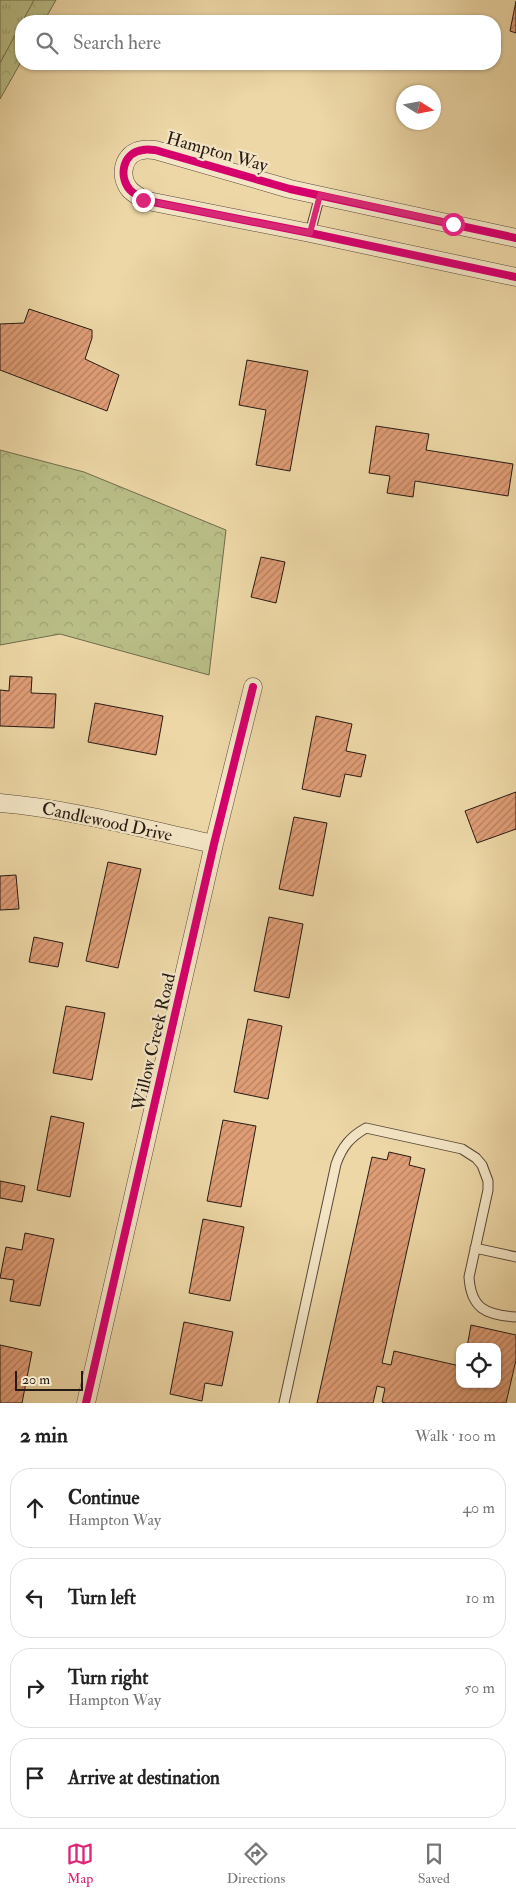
<!DOCTYPE html>
<meta charset="utf-8">
<style>
body{margin:0;font-family:"IM FELL Double Pica",serif;background:#f2f2f2;color:#222}
.controls{position:absolute;right:15px;bottom:15px;display:grid;overflow:hidden;border-radius:10px;box-shadow:0 1px 4px #0004}
.controls button{width:45px;height:45px;display:grid;place-items:center;padding:0;border:0;border-bottom:1px solid #e0e0e0;background:#fff;color:#222;font:25px sans-serif}
.compass{position:absolute;left:396px;top:85px;width:45px;height:45px;border-radius:50%;background:#fff;box-shadow:0 1px 4px #0004;rotate:101deg}
.scale{position:absolute;left:15px;bottom:12px;width:68px;box-sizing:border-box;padding-left:5px;border:2px solid #261a14;border-top:0;font-size:14px;line-height:18px;white-space:nowrap;color:#261a14;-webkit-text-stroke:4px #f3e5c5;paint-order:stroke}
.stop{position:absolute;width:15px;height:15px;margin:-11px;border:4px solid #db2777;border-radius:50%;background:#fff}
.stop.end{background:#db2777;border-color:#fff;box-shadow:0 1px 5px #0008}
.list{margin:0;padding:0;list-style:none}
h2{display:flex;justify-content:space-between;align-items:center;height:65px;margin:0;padding:0 20px;font-size:21px}
h2 small{font-size:16px;font-weight:400;color:#767676}
.list li{display:grid;grid-template-columns:32px 1fr auto;gap:15px;align-items:center;box-sizing:border-box;height:80px;margin:0 10px 10px;padding:0 10px;border:1px solid #e0e0e0;border-radius:20px}
.list b{display:block;font-size:19px;white-space:nowrap}
.list p{margin:0;font-size:16px;white-space:nowrap;color:#767676}
.list em{font-size:16px;font-style:normal;color:#767676}
.icon{flex:none;width:28px;height:28px;fill:none;stroke:currentColor;stroke-width:2;stroke-linecap:round;stroke-linejoin:round}
.map{position:relative;flex:none;width:516px;height:1403px;overflow:hidden}
.search{position:absolute;background:#fff;box-shadow:0 1px 4px #0004;left:15px;right:15px;top:15px;height:55px;display:flex;align-items:center;gap:12px;box-sizing:border-box;padding:0 18px;border-radius:20px;color:#767676;font-size:19px}
.sheet{height:425px;background:#fff}
nav{display:flex;justify-content:space-around;align-items:center;box-sizing:border-box;height:70px;border-top:1px solid #e0e0e0;background:#fff;font-size:14px;color:#767676}
nav a{display:grid;justify-items:center;gap:2px}
nav .on{color:#db2777}
.map>svg:first-child{display:block}
</style>
<div class="map">
<svg width="516" height="1403" viewBox="0 0 516 1403">
<defs>
<pattern id="forest-crowns" width="20" height="18" patternUnits="userSpaceOnUse" patternTransform="scale(1.25)"><rect width="20" height="18" fill="#b9be86"/><path d="M2 6a3 3 0 1 1 6 0M12 15a3 3 0 1 1 6 0" fill="none" stroke="#9fa373"/></pattern>
<pattern id="park-tufts" width="24" height="20" patternUnits="userSpaceOnUse" patternTransform="scale(1.25)"><rect width="24" height="20" fill="#b9be86"/><path d="M3 7l-1-3M5 7V3M7 7l1-3M15 17l-1-3M17 17v-4M19 17l1-3" fill="none" stroke="#9fa373"/></pattern>
<pattern id="building-hatch" width="6" height="6" patternUnits="userSpaceOnUse" patternTransform="scale(1.25)"><rect width="6" height="6" fill="#df9d76"/><path d="M-1 1l2-2M0 6l6-6M5 7l2-2" fill="none" stroke="#b57f60"/></pattern>
</defs>
<rect width="100%" height="100%" fill="#edd7a6"/>
<filter id="stains"><feTurbulence type="fractalNoise" baseFrequency=".004" numOctaves="4"/><feColorMatrix values="0 0 0 0 .2 0 0 0 0 .09 0 0 0 0 .02 0 0 0 .5 -.17"/></filter>
<radialGradient id="worn" r=".72"><stop offset=".6" stop-color="#630" stop-opacity="0"/><stop offset="1" stop-color="#630" stop-opacity=".3"/></radialGradient>
<path fill="url(#forest-crowns)" stroke="#706c4d" d="M2,0H56L44,21H21V62L0,99V3Z
M0,450L84,472L226,530L209,675L60,634L0,645Z"/>
<path fill="url(#park-tufts)" stroke="#706c4d" d="M0,0H34L0,63Z"/>
<path fill="url(#building-hatch)" stroke="#261a14" d="M516,1V33L510,31Z
M29,309L92,330V338L85,359L119,375L107,411L0,370V324L24,323Z
M247,360L308,371L290,471L256,465L266,410L239,405Z
M376,426L429,434L426,450L513,464L508,496L415,481L413,497L387,493L390,476L369,473Z
M261,557L285,562L276,603L251,597Z
M10,676L32,677L31,693L56,694L54,728L0,726V690L9,691Z
M95,703L163,716L156,755L88,742Z
M316,716L352,724L346,751L366,755L361,777L345,774L340,797L302,789Z
M516,792V829L477,843L465,811Z
M294,817L327,823L313,896L279,889Z
M108,862L141,869L118,968L86,961Z
M16,875L19,909L0,910V876Z
M269,917L303,924L289,998L254,991Z
M34,937L63,943L58,967L29,962Z
M66,1006L105,1013L92,1080L53,1073Z
M248,1019L282,1026L268,1099L234,1092Z
M51,1116L84,1123L70,1197L37,1190Z
M223,1120L256,1126L241,1207L207,1201Z
M389,1152L411,1157L409,1165L425,1169L382,1363L391,1365L394,1351L460,1366V1384H497V1347H467L471,1325L516,1335V1360L506,1403H386L382,1402L385,1388L377,1386L373,1403H317L372,1157L387,1160Z
M0,1181L25,1186L22,1202L0,1198Z
M203,1219L244,1227L230,1301L189,1293Z
M25,1233L54,1239L40,1306L10,1301L14,1280L0,1278L6,1247L22,1250Z
M184,1322L233,1332L222,1386L205,1383L202,1401L170,1394Z
M0,1345L32,1352L22,1403H0Z"/>
<g fill="none" stroke-linecap="round" stroke-linejoin="round">
<defs>
<path id="lane" d="M310,233L320,195
M475,1248L516,1257
M284,1403L336,1164C342,1147 350,1137 366,1128L462,1149L476,1158L482,1165L488,1181V1190L469,1277C471,1308 485,1315 516,1317"/>
<path id="street" d="M516,238L290,189L155,150C151,150 147,149 143,150C123,152 118,176 130,190C134,194 139,196 143,200L310,233L516,277
M0,803C71,809 144,829 214,844
M86,1403L214,844L253,687"/>
</defs>
<use href="#lane" stroke="#584938" stroke-width="11"/>
<use href="#street" stroke="#584938" stroke-width="19"/>
<use href="#lane" stroke="#f3e5c5" stroke-width="9"/>
<use href="#street" stroke="#f3e5c5" stroke-width="18"/>
<defs>
<path id="cycleway" d="M516,238L290,189L155,150C151,150 147,149 143,150C123,152 118,176 130,190C134,194 139,196 143,200L310,233L516,277
M86,1403L214,844L253,687"/>
</defs>
<use href="#cycleway" stroke="#f3e5c5" stroke-width="11"/>
<use href="#cycleway" stroke="#d6006c" stroke-width="8"/>
</g>
<g fill="none" stroke-linecap="round" stroke-linejoin="round">
<path stroke="#db2777" stroke-width="6" d="M143,200L310,233L320,195L453,224"/>
</g>
<g text-anchor="middle" dominant-baseline="central" stroke-width="4.5" stroke-linejoin="round" paint-order="stroke">
<g font-size="18" fill="#261a14" stroke="#f3e5c5">
<text transform="translate(217 152) rotate(16)">Hampton Way</text>
<text transform="translate(107 822) rotate(12)">Candlewood Drive</text>
<text transform="translate(154 1042) rotate(-77)">Willow Creek Road</text>
</g>
</g>
<rect width="100%" height="100%" filter="url(#stains)"/>
<rect width="100%" height="100%" fill="url(#worn)"/>
</svg>
<div class="controls">
<button><svg class="icon" aria-label="locate" viewBox="0 0 24 24"><circle cx="12" cy="12" r="6"/><path d="M12 2v4M12 18v4M2 12h4M18 12h4"/></svg></button>
</div>
<svg class="compass" viewBox="-18 -18 36 36"><path d="M0-13l5 13h-10z" fill="#e53935"/><path d="M0 13l5-13h-10z" fill="#767676"/></svg>
<div class="scale">20 m</div>
<div class="stop" style="left:453px;top:224px"></div>
<div class="stop end" style="left:143px;top:200px"></div>
<div class="search"><svg class="icon" aria-label="search" viewBox="0 0 24 24"><circle cx="10" cy="10" r="6"/><path d="M15 15l6 6"/></svg>Search here</div>
</div>
<section class="sheet">
<h2>2 min<small>Walk · 100 m</small></h2>
<ul class="list">
<li><svg class="icon" aria-label="ahead" viewBox="0 0 24 24"><path d="M12 20V5M6 11l6-6 6 6"/></svg><div><b>Continue</b><p>Hampton Way</p></div><em>40 m</em></li>
<li><svg class="icon" aria-label="left" viewBox="0 0 24 24"><path d="M17 20v-9H6M10 6l-5 5 5 5"/></svg><div><b>Turn left</b></div><em>10 m</em></li>
<li><svg class="icon" aria-label="right" viewBox="0 0 24 24"><path d="M7 20v-9h11M14 6l5 5-5 5"/></svg><div><b>Turn right</b><p>Hampton Way</p></div><em>50 m</em></li>
<li><svg class="icon" aria-label="arrive" viewBox="0 0 24 24"><path d="M6 21V4h12l-3 4 3 4H6"/></svg><div><b>Arrive at destination</b></div></li>
</ul>
</section>
<nav>
<a class="on"><svg class="icon" aria-label="map" viewBox="0 0 24 24"><path d="M3 6l6-2 6 2 6-2v14l-6 2-6-2-6 2zM9 4v14M15 6v14"/></svg>Map</a>
<a><svg class="icon" aria-label="directions" viewBox="0 0 24 24"><path d="M12 3l9 9-9 9-9-9zM9 14v-3h6M13 9l2 2-2 2"/></svg>Directions</a>
<a><svg class="icon" aria-label="saved" viewBox="0 0 24 24"><path d="M7 4h10v16l-5-4-5 4z"/></svg>Saved</a>
</nav>
